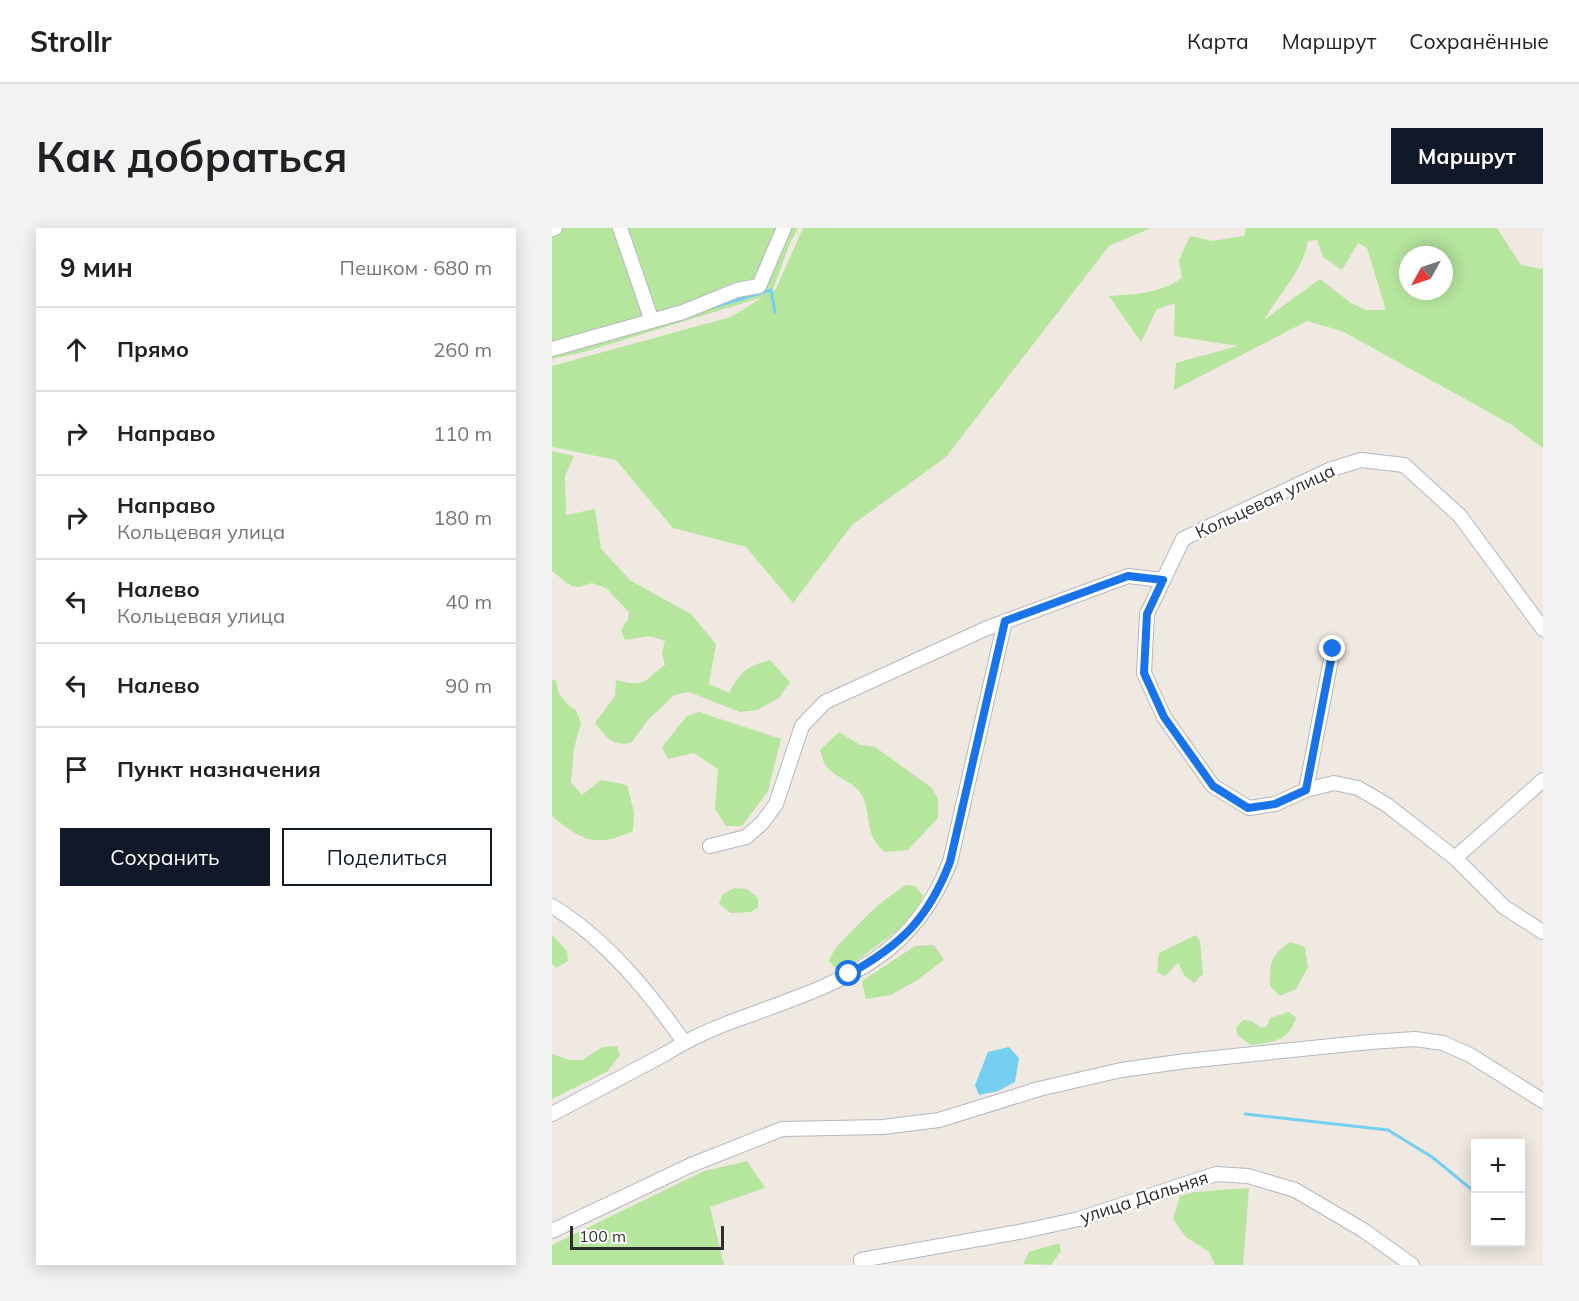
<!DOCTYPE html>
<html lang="ru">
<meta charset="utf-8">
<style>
body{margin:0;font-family:Mulish,sans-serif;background:#f2f2f2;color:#202124}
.controls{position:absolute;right:18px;bottom:18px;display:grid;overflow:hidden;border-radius:0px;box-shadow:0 3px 15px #0003}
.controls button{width:54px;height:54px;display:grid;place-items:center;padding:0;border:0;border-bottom:2px solid #e0e0e0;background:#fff;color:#202124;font:30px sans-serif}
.compass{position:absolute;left:847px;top:18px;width:54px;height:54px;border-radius:50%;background:#fff;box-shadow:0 3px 15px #0003;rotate:230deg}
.scale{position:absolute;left:18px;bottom:15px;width:154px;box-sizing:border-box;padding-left:6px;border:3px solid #2e2e2e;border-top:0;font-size:16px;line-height:21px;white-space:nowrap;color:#2e2e2e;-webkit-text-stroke:4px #fff;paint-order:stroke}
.stop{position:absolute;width:18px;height:18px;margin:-14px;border:4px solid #1a73e8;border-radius:50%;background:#fff}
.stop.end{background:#1a73e8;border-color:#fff;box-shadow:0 2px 6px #0008}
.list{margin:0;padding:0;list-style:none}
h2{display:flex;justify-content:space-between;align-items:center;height:78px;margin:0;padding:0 24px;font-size:26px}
h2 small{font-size:20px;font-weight:400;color:#757577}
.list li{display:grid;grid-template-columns:39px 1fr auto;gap:18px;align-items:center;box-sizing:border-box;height:84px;padding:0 24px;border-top:2px solid #e0e0e0}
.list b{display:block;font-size:22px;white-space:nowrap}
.list p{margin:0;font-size:20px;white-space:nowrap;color:#757577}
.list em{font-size:20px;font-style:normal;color:#757577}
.actions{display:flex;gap:12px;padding:18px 24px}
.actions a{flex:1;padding:14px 0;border:2px solid #111827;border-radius:0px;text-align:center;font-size:21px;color:#111827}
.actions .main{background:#111827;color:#fff}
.icon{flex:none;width:33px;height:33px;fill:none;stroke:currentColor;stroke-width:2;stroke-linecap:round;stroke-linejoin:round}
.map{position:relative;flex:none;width:991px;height:1037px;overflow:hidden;border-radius:0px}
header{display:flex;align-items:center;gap:36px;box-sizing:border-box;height:84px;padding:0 30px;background:#fff;border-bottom:2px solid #e0e0e0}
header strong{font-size:28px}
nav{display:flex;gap:33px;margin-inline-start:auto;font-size:21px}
.intro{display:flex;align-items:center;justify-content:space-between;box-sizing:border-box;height:144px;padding:0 36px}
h1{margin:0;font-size:42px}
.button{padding:15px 27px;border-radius:0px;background:#111827;color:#fff;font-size:21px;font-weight:700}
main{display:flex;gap:36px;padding:0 36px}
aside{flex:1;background:#fff;border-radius:0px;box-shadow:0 3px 15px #0003}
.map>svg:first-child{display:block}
</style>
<header>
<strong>Strollr</strong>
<nav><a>Карта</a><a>Маршрут</a><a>Сохранённые</a></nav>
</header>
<div class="intro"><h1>Как добраться</h1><a class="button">Маршрут</a></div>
<main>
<aside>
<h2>9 мин<small>Пешком · 680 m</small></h2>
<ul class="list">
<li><svg class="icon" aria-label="ahead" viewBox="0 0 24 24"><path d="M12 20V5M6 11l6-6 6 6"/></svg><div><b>Прямо</b></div><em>260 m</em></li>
<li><svg class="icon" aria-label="right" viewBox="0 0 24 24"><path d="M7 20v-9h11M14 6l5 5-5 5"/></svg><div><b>Направо</b></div><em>110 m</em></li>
<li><svg class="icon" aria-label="right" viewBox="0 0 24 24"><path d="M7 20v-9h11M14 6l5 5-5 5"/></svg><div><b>Направо</b><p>Кольцевая улица</p></div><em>180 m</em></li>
<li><svg class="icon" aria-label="left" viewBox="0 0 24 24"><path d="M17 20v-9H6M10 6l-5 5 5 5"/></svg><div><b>Налево</b><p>Кольцевая улица</p></div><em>40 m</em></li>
<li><svg class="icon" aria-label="left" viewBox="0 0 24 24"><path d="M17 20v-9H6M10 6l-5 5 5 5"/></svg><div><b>Налево</b></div><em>90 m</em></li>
<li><svg class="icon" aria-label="arrive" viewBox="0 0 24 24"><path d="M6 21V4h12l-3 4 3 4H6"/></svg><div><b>Пункт назначения</b></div></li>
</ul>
<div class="actions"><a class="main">Сохранить</a><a>Поделиться</a></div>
</aside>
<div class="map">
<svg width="991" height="1037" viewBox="0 0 991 1037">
<rect width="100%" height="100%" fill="#efe9e1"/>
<path fill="#b6e59e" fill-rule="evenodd" d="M0,0H246L238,15L220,64L224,61L251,0H599L557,18L394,229L300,297L241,375L194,319L121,300L64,232L0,219V138L179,89L211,69L32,124L0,131Z
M694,0H945L969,37L989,41L991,39V220L960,197L790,103L755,93L622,162L624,135L686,118L622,108L623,75L605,81L589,114L557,68C586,66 605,66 630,50L627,32L638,8L660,13L692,8ZM765,12L771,29L790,42L806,15L815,20L834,82H814L799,75L768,51L712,92C726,67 751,43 756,13ZM856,27H892V63H856Z
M0,223L22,228L13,248L14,287L43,281L49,321L79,353L139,386L164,416L157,456L177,465C189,443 194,439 218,432L238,454L227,470L205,482L188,484L137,464L122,467L96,492L79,515C59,518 54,509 43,495L63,468L64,452C97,460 90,453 113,437L110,425L113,413L98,408L73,412L69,402L76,392L77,384L54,360L40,355L27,359L19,358L0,343Z
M0,451L4,453L7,466L17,478L24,482L29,495L22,520L19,554L30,567L49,552L75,557L82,584L81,603C44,620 30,613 0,588Z
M147,484L229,511L216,563L190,598H174L163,581L166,541L142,525L116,531L110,519L135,488Z
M287,504L308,517L323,519L380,560L386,571V590L356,622L333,624C312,608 320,590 311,569C304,554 285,551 275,539C271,535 270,528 268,522Z
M354,657L363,658L371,667L369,677L346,702L296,739L284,740L277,733C282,719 290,714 300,703C317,685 333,670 354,657Z
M182,660L195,661L206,670V679L199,684L179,685L167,676L170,667Z
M0,707L15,723L16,733L4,740L0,736Z
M644,707L648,713L651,746L642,755L633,748L626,735L613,748L605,744L607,725Z
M738,714L753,719L756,739L744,761L728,768L718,758C718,735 718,728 738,714Z
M382,717L392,732L365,752L339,767L314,771L310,753L363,718Z
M737,784L744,790C736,814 721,814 699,817L686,808L684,800L691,792L699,793L710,800L715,798L718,790Z
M65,818L68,827L56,843L0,871V826L17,832H30L51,819Z
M195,933L213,960L158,979L172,1037H0V1017L152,943Z
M697,960L691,1037H663L657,1024L634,1009L621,991L628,968L643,964Z
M507,1015L509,1023L499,1037L471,1036L477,1024Z"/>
<path fill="#75cff0" d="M457,819L467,830L463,854L446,863L427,867L423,857L436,824Z"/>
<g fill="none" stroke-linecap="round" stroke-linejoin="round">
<path stroke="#75cff0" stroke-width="3" d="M162,79L219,62L223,84
M693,886L836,902L880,929L924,965"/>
<defs>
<path id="minor" d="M68,0L100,93
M0,1L3,0
M0,121L131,84L185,62L207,58L232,0
M991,401L908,288L852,237L809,232L777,242L631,311L595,386L592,445L612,489L661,558L697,580L723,576L754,562L782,555L806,560L835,577L903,630L991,552
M754,562L781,421
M158,618L194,609L210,595L224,576L250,498L273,474L433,401L576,348L611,352
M903,630L952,679L991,704
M0,678C54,711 96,763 132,814
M0,886L115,825C141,808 169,797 198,787C289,753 360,732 398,634L453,393
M0,1003L139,937L230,901L331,899L387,892L487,861L569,842L634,833L818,814L863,811L891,815L918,827L991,873
M310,1037L309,1032L472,1003L527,991L664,946L696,948L743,962L811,1002L860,1037"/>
</defs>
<use href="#minor" stroke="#b4b7c1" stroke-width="16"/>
<use href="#minor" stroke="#fff" stroke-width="14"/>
</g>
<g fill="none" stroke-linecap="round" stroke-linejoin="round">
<path stroke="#1a73e8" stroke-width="8" d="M297,746C349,717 376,691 398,634L453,393L576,348L611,352L595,386L592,445L612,489L661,558L696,580L723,576L754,562L781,421"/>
</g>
<g text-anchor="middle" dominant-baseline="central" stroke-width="4.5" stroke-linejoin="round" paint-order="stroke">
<g font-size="18" fill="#2e2e2e" stroke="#fff">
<text transform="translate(713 273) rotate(-25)">Кольцевая улица</text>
<text transform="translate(592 969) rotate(-18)">улица Дальняя</text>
</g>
</g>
</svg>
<div class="controls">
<button>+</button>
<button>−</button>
</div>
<svg class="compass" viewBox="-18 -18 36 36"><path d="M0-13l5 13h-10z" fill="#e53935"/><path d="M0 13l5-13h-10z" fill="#757577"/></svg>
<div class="scale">100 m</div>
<div class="stop" style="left:297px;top:746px"></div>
<div class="stop end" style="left:781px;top:421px"></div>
</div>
</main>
